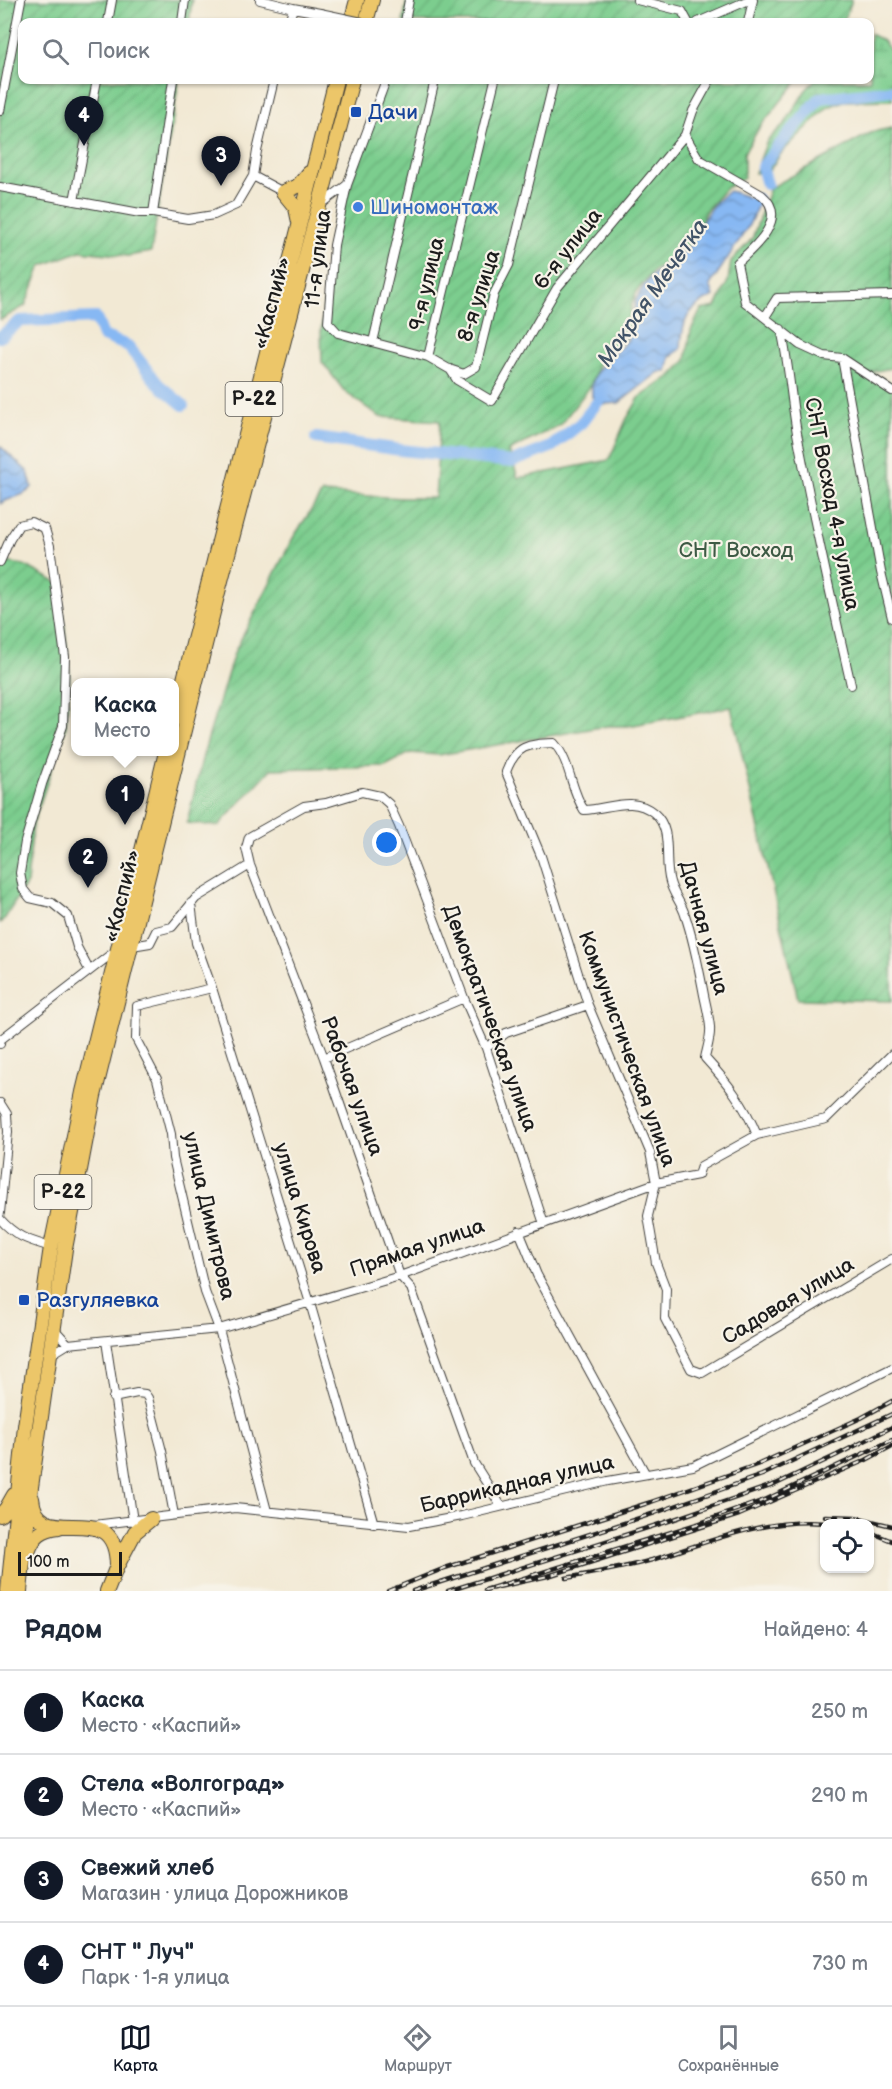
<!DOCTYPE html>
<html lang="ru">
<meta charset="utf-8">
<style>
body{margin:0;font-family:"Balsamiq Sans",sans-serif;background:#f2f2f3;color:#1f2937}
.controls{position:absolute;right:18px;bottom:18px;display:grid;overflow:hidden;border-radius:12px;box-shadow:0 2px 4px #0004}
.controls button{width:54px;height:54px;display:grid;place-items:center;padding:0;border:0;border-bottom:2px solid #e0e1e3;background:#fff;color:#1f2937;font:30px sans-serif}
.scale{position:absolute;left:18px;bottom:15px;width:104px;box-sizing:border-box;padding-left:6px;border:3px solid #1c1c1c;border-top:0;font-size:16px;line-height:21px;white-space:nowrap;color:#1c1c1c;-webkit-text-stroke:4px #f7f3e8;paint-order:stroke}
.you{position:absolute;left:387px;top:843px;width:21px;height:21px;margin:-15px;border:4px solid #fff;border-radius:50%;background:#1a73e8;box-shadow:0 0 0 9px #1a73e833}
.badge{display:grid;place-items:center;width:39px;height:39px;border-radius:50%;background:#111827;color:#fff;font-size:20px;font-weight:700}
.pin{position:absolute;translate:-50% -50px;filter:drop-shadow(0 2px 3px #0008)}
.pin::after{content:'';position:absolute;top:32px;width:21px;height:18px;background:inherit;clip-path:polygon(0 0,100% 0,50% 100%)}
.popup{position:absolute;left:71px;top:678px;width:108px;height:78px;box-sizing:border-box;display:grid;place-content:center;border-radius:12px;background:#fff;filter:drop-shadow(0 2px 4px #0005);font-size:20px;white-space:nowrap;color:#747a83}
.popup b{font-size:22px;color:#1f2937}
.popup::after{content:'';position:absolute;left:50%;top:100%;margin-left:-12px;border:12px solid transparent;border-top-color:#fff}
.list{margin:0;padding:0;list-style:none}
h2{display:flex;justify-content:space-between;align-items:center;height:78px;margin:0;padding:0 24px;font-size:26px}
h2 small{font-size:20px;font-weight:400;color:#747a83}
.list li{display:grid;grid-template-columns:39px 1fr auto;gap:18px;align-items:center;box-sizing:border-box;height:84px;padding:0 24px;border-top:2px solid #e0e1e3}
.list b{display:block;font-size:22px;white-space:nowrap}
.list p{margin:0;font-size:20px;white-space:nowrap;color:#747a83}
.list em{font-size:20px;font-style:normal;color:#747a83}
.icon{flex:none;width:33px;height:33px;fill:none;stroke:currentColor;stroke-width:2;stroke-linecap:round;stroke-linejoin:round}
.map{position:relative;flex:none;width:892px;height:1591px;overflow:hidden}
.search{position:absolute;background:#fff;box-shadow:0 2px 4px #0004;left:18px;right:18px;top:18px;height:66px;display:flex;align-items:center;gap:15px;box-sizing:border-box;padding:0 21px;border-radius:12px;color:#747a83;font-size:22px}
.sheet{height:414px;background:#fff}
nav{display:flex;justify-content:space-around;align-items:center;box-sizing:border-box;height:84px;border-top:2px solid #e0e1e3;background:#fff;font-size:16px;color:#747a83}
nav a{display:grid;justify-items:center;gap:3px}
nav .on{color:#111827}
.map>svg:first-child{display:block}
</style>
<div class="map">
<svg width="892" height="1591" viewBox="0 0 892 1591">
<defs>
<pattern id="wetland-marsh" width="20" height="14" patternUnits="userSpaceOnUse" patternTransform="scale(1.5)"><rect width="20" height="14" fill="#7bcd8e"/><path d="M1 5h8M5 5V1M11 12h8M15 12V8" fill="none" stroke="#6aaf7a"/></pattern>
<pattern id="garden-furrows" width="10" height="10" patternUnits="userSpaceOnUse" patternTransform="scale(1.5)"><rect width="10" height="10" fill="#7bcd8e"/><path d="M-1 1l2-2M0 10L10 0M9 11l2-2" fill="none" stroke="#6aaf7a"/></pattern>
<pattern id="water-waves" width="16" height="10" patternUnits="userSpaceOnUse" patternTransform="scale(1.5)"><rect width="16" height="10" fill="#87b8f3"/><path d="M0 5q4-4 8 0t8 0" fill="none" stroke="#6e95c4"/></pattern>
</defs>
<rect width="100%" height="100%" fill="#f7f3e8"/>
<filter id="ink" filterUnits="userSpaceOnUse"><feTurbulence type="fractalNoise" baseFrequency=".0167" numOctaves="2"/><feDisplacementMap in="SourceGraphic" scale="12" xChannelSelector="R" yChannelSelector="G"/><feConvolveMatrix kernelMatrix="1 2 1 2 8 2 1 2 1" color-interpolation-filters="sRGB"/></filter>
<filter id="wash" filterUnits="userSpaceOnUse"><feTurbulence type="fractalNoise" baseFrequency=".008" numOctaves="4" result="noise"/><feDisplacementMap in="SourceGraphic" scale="24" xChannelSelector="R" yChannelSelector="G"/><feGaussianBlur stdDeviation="1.35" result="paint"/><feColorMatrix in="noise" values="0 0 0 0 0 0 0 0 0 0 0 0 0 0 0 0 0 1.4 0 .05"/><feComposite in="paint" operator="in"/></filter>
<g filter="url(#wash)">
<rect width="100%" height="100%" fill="#f2e9d4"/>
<path fill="url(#wetland-marsh)" stroke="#4c7455" stroke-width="1.5" d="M870,34L882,40L892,52V100L844,101L828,107L782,152L768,172L755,173L767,141L786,122L805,91L815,80H870Z"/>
<path fill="url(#garden-furrows)" stroke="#4c7455" stroke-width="1.5" d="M0,0H192L189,22H22V80H179L151,252L128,256L80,251L41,266L25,306L0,320Z
M407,0H851V3L843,22H403Z
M384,80H798L759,128L744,153V178L726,188L705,212L695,235L678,255L654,270L637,291L631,306L628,335L599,362L590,387L560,425L509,451L518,478L609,460L626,420L639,398L672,375L686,360L691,330L701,310L716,307L728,281L731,261L752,239L770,188L872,132L892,128V368L871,372L892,384V1001L798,999L731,707L628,726H607L439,755L410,753L385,766L271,769L218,826L187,823L203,755L234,653L293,538L322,493L403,498H435L440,421L380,417L345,392L322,362L321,331L331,246Z
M0,561L24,565L60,584L70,675L66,727L33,824L27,883L5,918L0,923Z"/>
<path fill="url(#water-waves)" stroke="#526a88" stroke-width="1.5" d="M729,191L745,196L757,207L748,227L710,285L714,296C687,308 682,320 681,349L670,357L667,372H659L619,403L604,404L592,397C589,365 614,360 629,338C636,328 631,309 637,298C641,290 647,281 653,275C661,267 672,264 680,257C694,245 698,229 707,214C712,205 721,197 729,191Z
M0,446L28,472L32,487C25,497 10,497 0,504Z"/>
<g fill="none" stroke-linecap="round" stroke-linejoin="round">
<path stroke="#87b8f3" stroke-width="12" d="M767,184L762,167L777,148L820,98L892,90
M741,211L757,199
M0,337L20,321L96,318L103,336L128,346L158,384L183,405
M316,438L401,450L512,462L551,447L581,423L607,390"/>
</g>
</g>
<g filter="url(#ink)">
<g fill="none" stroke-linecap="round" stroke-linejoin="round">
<defs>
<path id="street" d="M260,0L293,8
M637,0L682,11L688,22
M108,22L112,0
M182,22L185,0
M289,22L293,8L320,13
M405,22L409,0
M698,22L749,0
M748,22L753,0
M386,80L347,185L334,245L328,322L338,333L428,357L449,369L464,374L476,367L494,294L509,265L554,80
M0,111L21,0
M685,135L699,159L762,195C789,218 755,247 737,263L745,302L800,345L824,356L842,358L892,391
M253,176L257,151L274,80
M0,187L140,213H153L188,219L214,215L236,205L253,176L283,192
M74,201L97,80
M320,205L347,185
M153,213L173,80
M765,317L777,298L892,295
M781,329C789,364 791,399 797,433C813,518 832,602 851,685
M373,342L435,80
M428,357L495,80
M842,358L881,572L892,618
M450,369L457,380L492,401L557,288L685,135L693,111L710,80
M0,562L10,539L19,525L31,522L45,529L50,546L65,657L63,726L42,784L25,842L20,873L23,889L30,898L52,903L68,916L77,947L89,970
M191,903L196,943L212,988L310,1303L374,1524
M132,946L150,943L156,931L172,927L196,898L250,865
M212,988L137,1006L136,1039L157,1079L171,1134L173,1158L205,1292L219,1329L267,1511
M0,1044V1040L110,955L116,957
M486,1048L506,1033L588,1005
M324,1058L464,998
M0,1103L7,1114L8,1132L0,1213
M757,1135C745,1105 727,1082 705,1058C707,1048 711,1037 710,1027C709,1016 706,1005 704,995C699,969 694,941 685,915C682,904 673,894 670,882C663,860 674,830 654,813C633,795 609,809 584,810C570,789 571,762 554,743C528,744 516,745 506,772L541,856L588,1005L650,1152L656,1183L648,1216L656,1263L666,1289L665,1319L691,1369L702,1373L892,1259
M0,1219C16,1237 28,1240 51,1247
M519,1231L537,1275L645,1473
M55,1327L57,1332L68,1344
M106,1341L133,1521
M50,1355L68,1344L219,1329L400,1276L656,1183L698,1175L701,1166L757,1135L826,1119L892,1054
M113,1398L137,1393L145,1394L148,1398L162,1451L174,1515
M501,1506L474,1463L411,1288L400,1276L324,1058L250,865L246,848L249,837L304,806L326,803L362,792L380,796L389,804L399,826L464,998L486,1048L544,1224
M94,1525L235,1508L409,1526L462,1516L608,1481L693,1466L892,1368"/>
<path id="highway" d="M351,22L357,0
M366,22L372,0
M299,222L296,208L283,192L298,186L309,173
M174,719L336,80
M32,1498C37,1557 116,1491 117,1566
M0,1515L6,1509L14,1495
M28,1552C34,1535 42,1529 59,1527
M8,1591L25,1426L51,1247L83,1092L166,752
M20,1591L31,1487L65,1249L94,1096L217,596L352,80
M107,1591L117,1566L135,1532L151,1519"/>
</defs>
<use href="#street" stroke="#3c3b38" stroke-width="10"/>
<use href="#highway" stroke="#3c3b38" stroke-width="16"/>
<use href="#street" stroke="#fff" stroke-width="8"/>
<use href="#highway" stroke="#ecc669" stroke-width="14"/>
<defs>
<path id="rail" d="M892,1440L767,1499L697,1524L485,1590L548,1576L739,1515L866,1460L892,1446
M825,1516L855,1517L892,1526
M870,1532L892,1541
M566,1578C595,1573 624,1568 652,1560C711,1541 771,1515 835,1524
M388,1591L445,1568L651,1502L759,1464L861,1418L892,1401
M413,1591L655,1513L762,1475L892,1414
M448,1591L663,1523L776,1484L837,1455L892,1427"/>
</defs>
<use href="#rail" stroke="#1c1c1c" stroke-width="4.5"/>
<use href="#rail" stroke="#f7f3e8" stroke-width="2" stroke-dasharray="7" stroke-linecap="butt"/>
<defs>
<path id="street-bridge" d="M320,13L362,22"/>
</defs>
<use href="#street-bridge" stroke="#3c3b38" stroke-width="10" stroke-linecap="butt"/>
<use href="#street-bridge" stroke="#fff" stroke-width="8"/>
</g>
</g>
<g fill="#1a4fb4" stroke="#f7f3e8" stroke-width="2">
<rect x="350" y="106" width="12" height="12" rx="3"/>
<rect x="18" y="1294" width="12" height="12" rx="3"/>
</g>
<circle fill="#3f7fe0" stroke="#f7f3e8" stroke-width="2" cx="358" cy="207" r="6"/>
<g text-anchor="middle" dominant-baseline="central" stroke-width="4.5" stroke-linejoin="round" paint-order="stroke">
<g fill="#f7f3e8" stroke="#5e5c59" stroke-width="1.5">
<rect x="225.5" y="382" width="57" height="34" rx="4.5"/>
<rect x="34.5" y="1175" width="57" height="34" rx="4.5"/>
</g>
<g font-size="20" font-weight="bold" fill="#1c1c1c">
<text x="254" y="399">Р-22</text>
<text x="63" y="1192">Р-22</text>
</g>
<g font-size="21" fill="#164399" stroke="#f7f3e8" text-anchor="start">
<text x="368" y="112">Дачи</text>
<text x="36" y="1300">Разгуляевка</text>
</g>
<g font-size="21" fill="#366cbe" stroke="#f7f3e8" text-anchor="start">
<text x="370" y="207">Шиномонтаж</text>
</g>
<g font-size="21" fill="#1c1c1c" stroke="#f7f3e8">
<text transform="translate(568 249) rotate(-52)">6-я улица</text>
<text transform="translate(318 259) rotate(-83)">11-я улица</text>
<text transform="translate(427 284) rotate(-77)">9-я улица</text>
<text transform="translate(479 296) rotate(-72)">8-я улица</text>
<text transform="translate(272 303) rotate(-75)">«Каспий»</text>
<text transform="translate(832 504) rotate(79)">СНТ Восход 4-я улица</text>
<text transform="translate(122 896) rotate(-76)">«Каспий»</text>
<text transform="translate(704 928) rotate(75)">Дачная улица</text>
<text transform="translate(490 1018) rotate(70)">Демократическая улица</text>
<text transform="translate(627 1049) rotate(70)">Коммунистическая улица</text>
<text transform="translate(352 1086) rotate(70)">Рабочая улица</text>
<text transform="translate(300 1208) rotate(73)">улица Кирова</text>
<text transform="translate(209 1216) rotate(77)">улица Димитрова</text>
<text transform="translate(417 1248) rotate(-19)">Прямая улица</text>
<text transform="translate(788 1301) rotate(-31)">Садовая улица</text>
<text transform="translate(517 1484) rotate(-13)">Баррикадная улица</text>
</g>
<g font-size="21" fill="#3d5a44" stroke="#f7f3e8">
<text x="736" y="550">СНТ Восход</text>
</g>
<g font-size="22" font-style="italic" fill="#415367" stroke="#f7f3e8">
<text transform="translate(653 293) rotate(-55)">Мокрая Мечетка</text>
</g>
</g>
</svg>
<div class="controls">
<button><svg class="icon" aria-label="locate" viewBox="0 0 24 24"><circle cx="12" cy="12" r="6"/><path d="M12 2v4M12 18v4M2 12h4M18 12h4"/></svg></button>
</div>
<div class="scale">100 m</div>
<div class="you"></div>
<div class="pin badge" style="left:125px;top:825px">1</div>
<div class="popup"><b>Каска</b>Место</div>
<div class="pin badge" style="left:88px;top:888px">2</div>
<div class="pin badge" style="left:221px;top:186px">3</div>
<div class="pin badge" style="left:84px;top:146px">4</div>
<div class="search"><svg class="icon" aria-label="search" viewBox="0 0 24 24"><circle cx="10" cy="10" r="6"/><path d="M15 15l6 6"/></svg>Поиск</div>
</div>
<section class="sheet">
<h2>Рядом<small>Найдено: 4</small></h2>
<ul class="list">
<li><span class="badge">1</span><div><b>Каска</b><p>Место · «Каспий»</p></div><em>250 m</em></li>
<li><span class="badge">2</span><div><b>Стела «Волгоград»</b><p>Место · «Каспий»</p></div><em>290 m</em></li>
<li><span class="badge">3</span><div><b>Свежий хлеб</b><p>Магазин · улица Дорожников</p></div><em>650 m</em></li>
<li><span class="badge">4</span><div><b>СНТ &quot; Луч&quot;</b><p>Парк · 1-я улица</p></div><em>730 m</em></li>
</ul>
</section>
<nav>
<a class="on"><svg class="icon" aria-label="map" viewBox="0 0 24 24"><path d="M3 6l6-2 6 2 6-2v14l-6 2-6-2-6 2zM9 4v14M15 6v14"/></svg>Карта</a>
<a><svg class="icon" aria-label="directions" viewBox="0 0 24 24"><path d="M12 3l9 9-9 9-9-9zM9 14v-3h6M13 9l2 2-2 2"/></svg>Маршрут</a>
<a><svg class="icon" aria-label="saved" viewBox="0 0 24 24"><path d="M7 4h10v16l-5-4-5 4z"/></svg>Сохранённые</a>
</nav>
